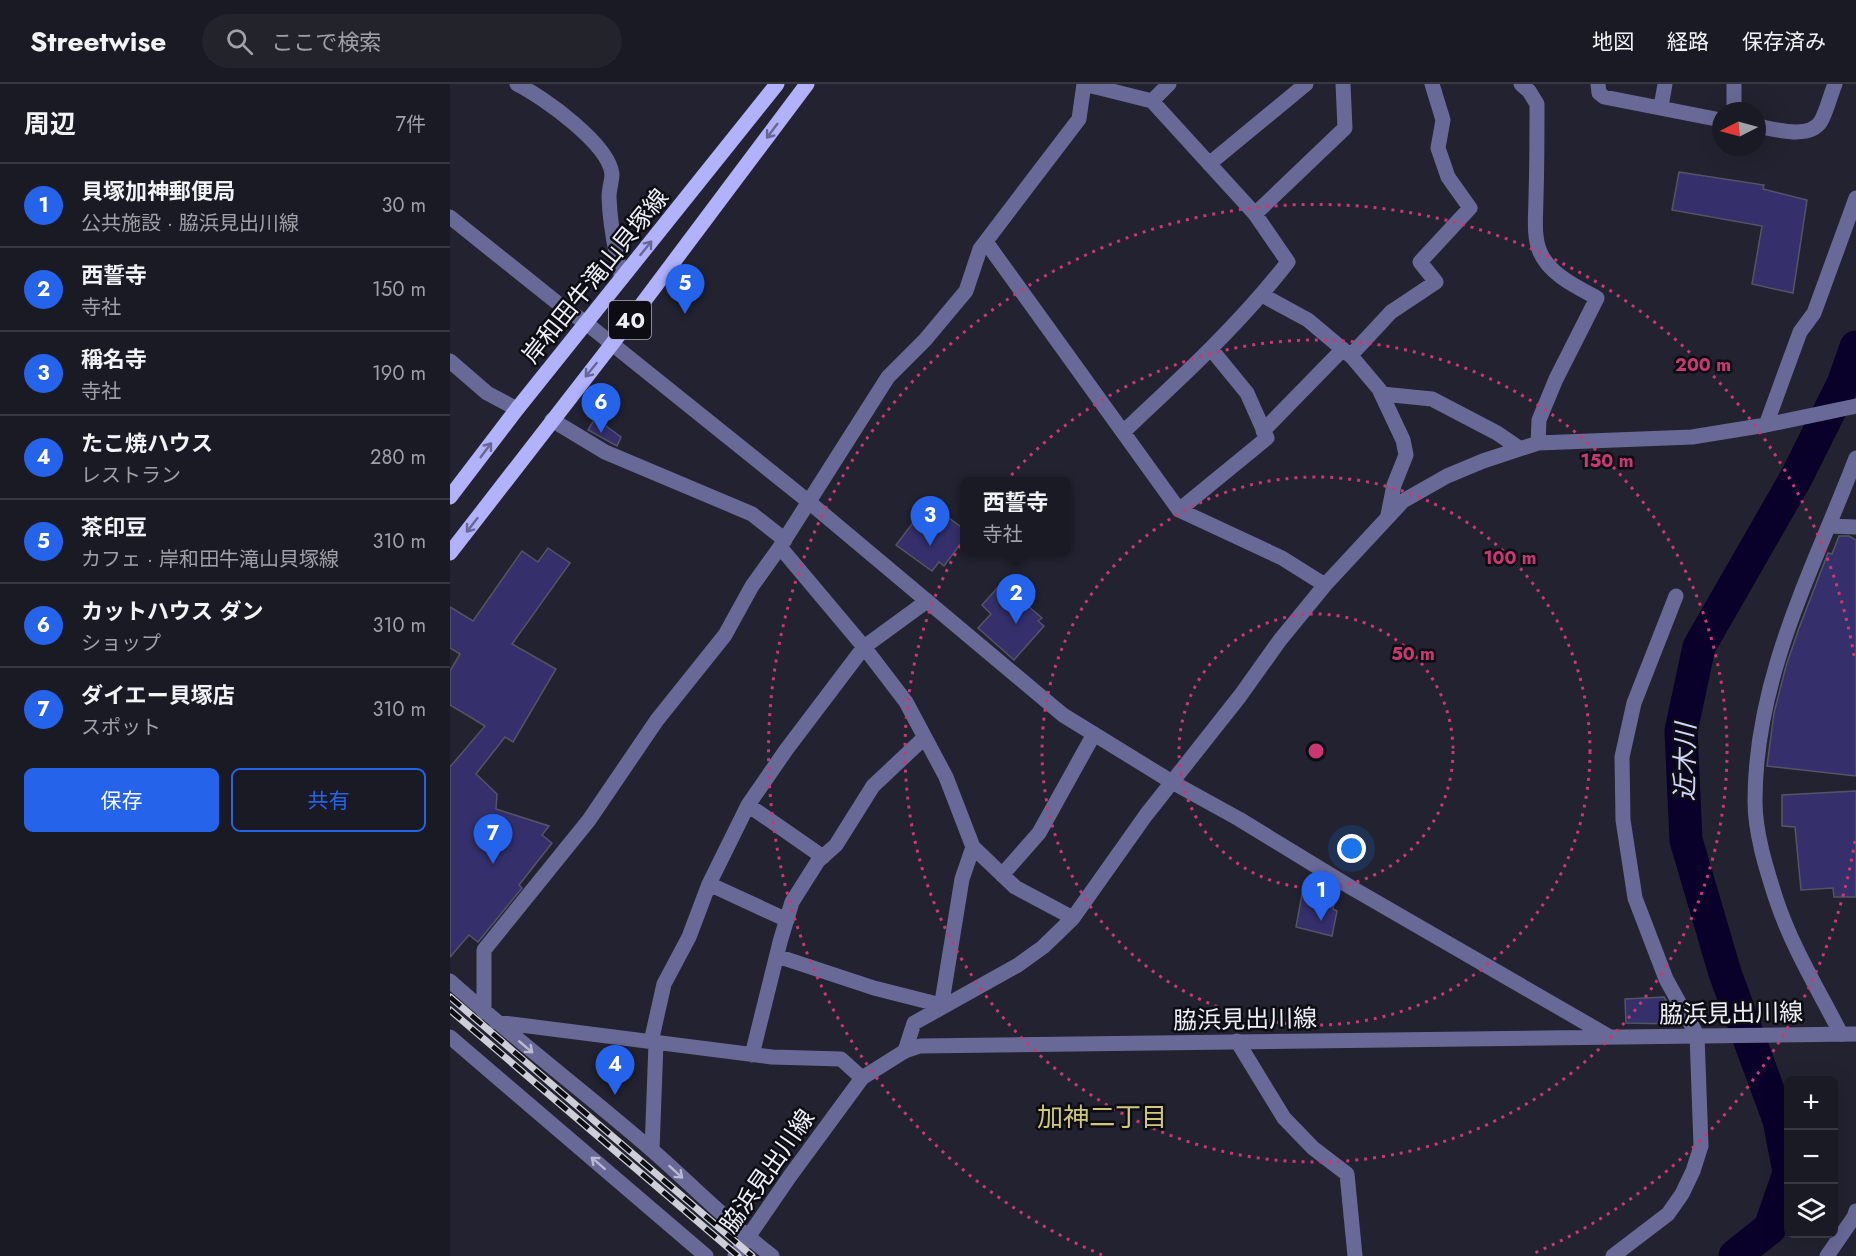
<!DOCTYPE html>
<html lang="ja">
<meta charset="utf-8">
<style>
body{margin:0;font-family:Jost,"Noto Sans JP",sans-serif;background:#23232c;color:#f1f3f6}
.controls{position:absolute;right:18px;bottom:18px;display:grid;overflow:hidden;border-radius:9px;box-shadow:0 6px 24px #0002}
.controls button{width:54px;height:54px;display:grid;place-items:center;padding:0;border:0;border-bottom:2px solid #383841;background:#1a1a24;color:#f1f3f6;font:30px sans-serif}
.compass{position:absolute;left:1262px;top:18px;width:54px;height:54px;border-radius:50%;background:#1a1a24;box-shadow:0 6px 24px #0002;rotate:264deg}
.you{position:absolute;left:902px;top:765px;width:21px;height:21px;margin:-15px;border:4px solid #fff;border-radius:50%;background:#1a73e8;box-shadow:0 0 0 9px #1a73e833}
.badge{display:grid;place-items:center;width:39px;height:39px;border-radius:50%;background:#2563eb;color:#fff;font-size:20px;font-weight:700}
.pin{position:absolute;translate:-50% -50px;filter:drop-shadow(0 2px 3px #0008)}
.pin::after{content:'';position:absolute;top:32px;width:21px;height:18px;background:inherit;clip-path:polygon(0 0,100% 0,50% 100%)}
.popup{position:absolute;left:510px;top:393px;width:111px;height:78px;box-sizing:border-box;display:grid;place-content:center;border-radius:9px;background:#1a1a24;filter:drop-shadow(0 2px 4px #0005);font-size:20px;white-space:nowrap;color:#9fa1a6}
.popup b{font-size:22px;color:#f1f3f6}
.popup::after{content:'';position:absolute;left:50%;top:100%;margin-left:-12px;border:12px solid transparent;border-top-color:#1a1a24}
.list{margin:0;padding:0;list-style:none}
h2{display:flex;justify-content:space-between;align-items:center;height:78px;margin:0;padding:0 24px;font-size:26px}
h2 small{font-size:20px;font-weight:400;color:#9fa1a6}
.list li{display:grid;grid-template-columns:39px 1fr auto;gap:18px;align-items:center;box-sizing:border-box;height:84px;padding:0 24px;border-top:2px solid #383841}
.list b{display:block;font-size:22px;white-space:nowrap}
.list p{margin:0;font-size:20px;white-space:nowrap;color:#9fa1a6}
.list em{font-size:20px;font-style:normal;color:#9fa1a6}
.actions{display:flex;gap:12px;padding:18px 24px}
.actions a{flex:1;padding:14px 0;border:2px solid #2563eb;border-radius:9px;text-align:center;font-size:21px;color:#2563eb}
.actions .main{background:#2563eb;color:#fff}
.icon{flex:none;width:33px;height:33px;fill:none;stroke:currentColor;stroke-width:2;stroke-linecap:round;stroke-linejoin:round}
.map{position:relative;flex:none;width:1406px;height:1172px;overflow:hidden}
header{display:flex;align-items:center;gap:36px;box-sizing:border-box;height:84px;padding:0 30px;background:#1a1a24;border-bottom:2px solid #383841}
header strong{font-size:28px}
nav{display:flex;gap:33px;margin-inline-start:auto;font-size:21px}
.search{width:420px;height:54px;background:#23232c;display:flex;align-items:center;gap:15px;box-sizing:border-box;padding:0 21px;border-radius:33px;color:#9fa1a6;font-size:22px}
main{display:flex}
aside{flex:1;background:#1a1a24}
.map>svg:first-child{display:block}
</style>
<header>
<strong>Streetwise</strong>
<div class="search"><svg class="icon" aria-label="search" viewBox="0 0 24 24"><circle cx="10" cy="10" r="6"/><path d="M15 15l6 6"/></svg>ここで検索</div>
<nav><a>地図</a><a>経路</a><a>保存済み</a></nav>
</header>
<main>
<aside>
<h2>周辺<small>7件</small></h2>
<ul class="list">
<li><span class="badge">1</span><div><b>貝塚加神郵便局</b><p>公共施設 · 脇浜見出川線</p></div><em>30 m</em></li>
<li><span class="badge">2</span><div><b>西誓寺</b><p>寺社</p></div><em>150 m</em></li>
<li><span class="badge">3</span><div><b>稱名寺</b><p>寺社</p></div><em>190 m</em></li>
<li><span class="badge">4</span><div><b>たこ焼ハウス</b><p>レストラン</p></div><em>280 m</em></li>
<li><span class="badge">5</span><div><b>茶印豆</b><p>カフェ · 岸和田牛滝山貝塚線</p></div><em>310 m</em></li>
<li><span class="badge">6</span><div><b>カットハウス ダン</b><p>ショップ</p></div><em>310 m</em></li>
<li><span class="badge">7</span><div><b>ダイエー貝塚店</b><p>スポット</p></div><em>310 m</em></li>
</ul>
<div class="actions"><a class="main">保存</a><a>共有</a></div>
</aside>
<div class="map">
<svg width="1406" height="1172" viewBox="0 0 1406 1172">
<rect width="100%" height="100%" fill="#222230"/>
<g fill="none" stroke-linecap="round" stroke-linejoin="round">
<path stroke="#090129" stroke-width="33" d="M1338,1082L1329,1036L1275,889L1236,756L1231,647L1249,563L1346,394L1393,300L1406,263
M1285,1172L1320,1144L1338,1092"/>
</g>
<path fill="#35306b" stroke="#535464" stroke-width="1.5" d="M1229,88L1314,101L1313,105L1357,116L1343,209L1302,200L1312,142L1222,126Z
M145,334L171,353L167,362L138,346Z
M478,419L514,445V455L494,482L489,478L482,487L446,461Z
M1389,452H1399L1406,456V692L1317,682L1324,629L1336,582L1349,544L1378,469L1382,470Z
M98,464L120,479L62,560L106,585L63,658L55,653L26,690L47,710L46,725L99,742L92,751L102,759L69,801L72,804L28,858L19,851L0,873V683L35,642L0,621V587L10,570L0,564V523L23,537L72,467L88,478Z
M549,502L575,525L578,522L592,534L588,537L594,542L564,576L528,544L541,530L532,521Z
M1406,707V813H1384L1383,804L1351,806L1345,743L1332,742V711Z
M854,799L886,807L883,825L887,827L882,852L846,843Z
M1214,913L1222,926V940L1176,939L1175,915Z"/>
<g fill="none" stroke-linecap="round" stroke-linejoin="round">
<path stroke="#696997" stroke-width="15" d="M67,0C93,13 159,60 162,90C162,97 159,105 159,113C160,141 165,167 172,194
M634,0L702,17L805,130L838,178C789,241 731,294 673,348
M1071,0L1079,7L1087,20C1087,51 1087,82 1086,113C1086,130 1083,152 1090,168C1100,191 1127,203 1147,214L1106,295L1089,336L1088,359
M1148,0L1149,9L1154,13L1271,36
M1284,0V27
M702,17L719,0
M1211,23L1215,0
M1307,42C1324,45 1360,56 1371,37C1377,26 1380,12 1385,0
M759,80L856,0
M805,130L895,44L893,0
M536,158L729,426L832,474L875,501
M812,211L858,236L902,273L929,305L953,356L956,371L944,401L938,431
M901,271L941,228L986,198L970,178L1020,124L998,93L988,64L993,36L982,0
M0,277L37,309L67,325
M932,310L982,315L1047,349L1069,364
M102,336L155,368L302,430L335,456
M1316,341L1350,248L1364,229L1406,114
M813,347L893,265
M729,426L817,354L797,309L761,265
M1380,442L1406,443
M330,463L414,563L456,618L496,693L523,763L565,803L623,834
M298,721L373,773
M552,791L589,749L644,650
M259,800L337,836
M327,872L424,904L491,921
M0,897C66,956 136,1009 203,1067C243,1102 280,1140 322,1172
M491,924L512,795L523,763
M34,928V866L139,736L207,636L275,551L302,502L330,463L438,293L475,256L516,207L530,165L629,35L634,0
M46,938L322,973L391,975L412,994
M1391,950C1369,907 1341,861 1326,815C1316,784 1305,749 1305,717C1305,593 1363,486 1406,374
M0,953L256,1172
M787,957L834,1034L863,1064L897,1090L905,1172
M201,958L214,900L239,853L259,800L298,721L336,666L414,563L477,517
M455,967L464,939L568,881L593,863L623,834L696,731L790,612L830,556L875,501L953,417L997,392L1033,377L1088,359L1242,353L1316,341L1406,322
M302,971L330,858L342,818L368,777L386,761L423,702L474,654
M202,1066L206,959
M1163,1172L1218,1130L1232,1110L1243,1087L1251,1062L1247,951L1216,895L1185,814L1173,736L1172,673L1184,619L1226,512
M1377,1172L1404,1133L1406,1127"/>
<path stroke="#696997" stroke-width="15" d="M0,133L110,221L136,239L359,418L613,631L722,698L789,735L902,804L1160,953
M285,1172L340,1092L412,994L455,967L470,962L1406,950"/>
<path stroke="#b1b1fe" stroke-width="15" d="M0,413L67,325L327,0
M0,469L162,260L357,0"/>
<defs>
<path id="rail" d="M0,913L302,1172
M0,926L288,1172"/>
</defs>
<use href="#rail" stroke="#ceced8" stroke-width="7"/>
<use href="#rail" stroke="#0c0c12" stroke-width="4.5" stroke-dasharray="14" stroke-linecap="butt"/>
</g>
<defs><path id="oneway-shaft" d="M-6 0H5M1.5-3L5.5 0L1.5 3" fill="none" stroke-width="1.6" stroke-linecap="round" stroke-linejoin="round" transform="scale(1.5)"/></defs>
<g stroke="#676794">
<use href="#oneway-shaft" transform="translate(322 47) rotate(127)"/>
<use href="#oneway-shaft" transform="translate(196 164) rotate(-51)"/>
<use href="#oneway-shaft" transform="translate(141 286) rotate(129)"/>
<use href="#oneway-shaft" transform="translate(36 366) rotate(-53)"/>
<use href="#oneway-shaft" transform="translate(22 441) rotate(128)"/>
</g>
<g stroke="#b9b9d2">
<use href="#oneway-shaft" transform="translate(76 963) rotate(40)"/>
<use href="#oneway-shaft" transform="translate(148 1079) rotate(-139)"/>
<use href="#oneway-shaft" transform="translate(226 1088) rotate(42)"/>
</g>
<g fill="none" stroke="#c93873" stroke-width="3" stroke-dasharray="3 6">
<circle cx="866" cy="667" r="137"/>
<circle cx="866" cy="667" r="274"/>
<circle cx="866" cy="667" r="411"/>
<path d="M1405 757A547 547 0 0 1 1080 1171M652 1171A547 547 0 1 1 1405 577"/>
</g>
<g text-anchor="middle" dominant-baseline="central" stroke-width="5" stroke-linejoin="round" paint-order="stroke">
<rect fill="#0c0c12" stroke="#ababb4" stroke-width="1.5" x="159" y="217" width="42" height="38" rx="4.5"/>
<g font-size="22" font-weight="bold" fill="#efeff9">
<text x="180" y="236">40</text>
</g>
<g font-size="24" fill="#efeff9" stroke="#0c0c12">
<text transform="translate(145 192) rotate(-51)">岸和田牛滝山貝塚線</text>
<text transform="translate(1281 929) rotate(-1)">脇浜見出川線</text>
<text transform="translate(795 935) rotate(-1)">脇浜見出川線</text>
<text transform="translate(317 1087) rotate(-55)">脇浜見出川線</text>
</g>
<g font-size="26" font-style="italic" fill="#d2d4fa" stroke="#0c0c12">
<text transform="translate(1235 678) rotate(-89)">近木川</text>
</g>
<g font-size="26" fill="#cfc879" stroke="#0c0c12">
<text x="652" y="1033">加神二丁目</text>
</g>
</g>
<circle cx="866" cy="667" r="9" fill="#c93873" stroke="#0c0c12" stroke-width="3"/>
<g font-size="18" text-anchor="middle" font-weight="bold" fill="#c93873" stroke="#0c0c12" stroke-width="5" stroke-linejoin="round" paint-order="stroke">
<text x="1253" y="287">200 m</text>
<text x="1157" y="383">150 m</text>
<text x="1060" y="480">100 m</text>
<text x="963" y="576">50 m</text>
</g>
</svg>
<div class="controls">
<button>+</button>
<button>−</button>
<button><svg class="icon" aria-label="layers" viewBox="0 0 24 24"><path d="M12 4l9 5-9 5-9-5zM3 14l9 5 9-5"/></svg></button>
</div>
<svg class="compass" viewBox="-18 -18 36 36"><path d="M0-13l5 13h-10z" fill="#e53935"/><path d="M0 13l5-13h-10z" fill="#9fa1a6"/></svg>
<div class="you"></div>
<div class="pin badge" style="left:871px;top:837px">1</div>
<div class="pin badge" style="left:566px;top:540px">2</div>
<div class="popup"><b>西誓寺</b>寺社</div>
<div class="pin badge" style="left:480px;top:462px">3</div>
<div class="pin badge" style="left:165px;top:1011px">4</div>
<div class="pin badge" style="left:235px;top:230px">5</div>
<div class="pin badge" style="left:151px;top:349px">6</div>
<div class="pin badge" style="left:43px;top:780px">7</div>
</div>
</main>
